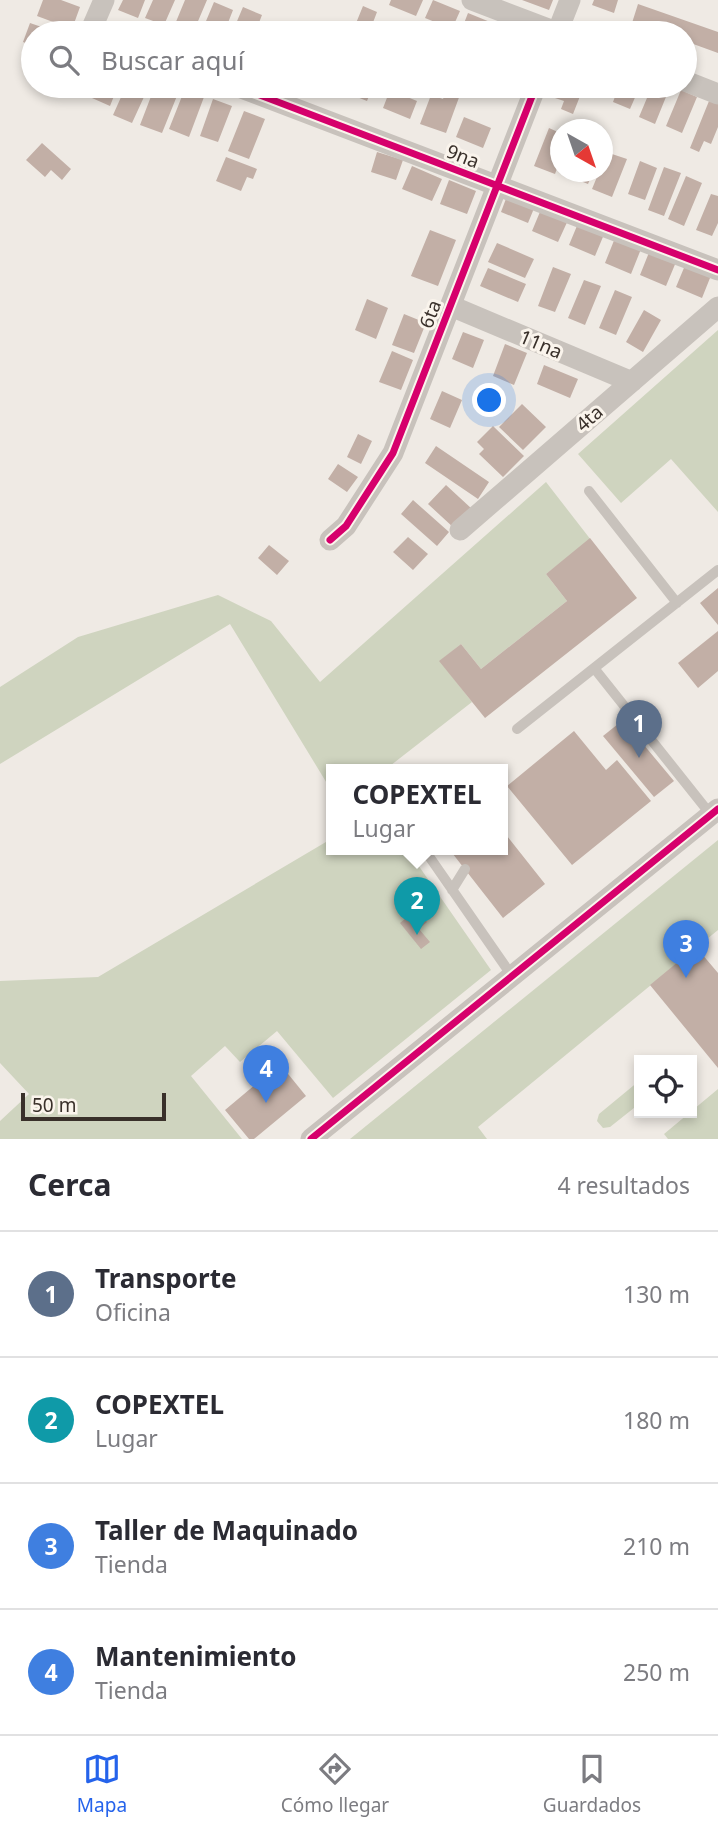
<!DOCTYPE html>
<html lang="es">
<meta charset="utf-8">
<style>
body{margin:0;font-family:"Noto Sans",sans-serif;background:#f7f7f7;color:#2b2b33}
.controls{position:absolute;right:21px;bottom:21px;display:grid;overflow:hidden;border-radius:0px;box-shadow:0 4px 10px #0003}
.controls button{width:63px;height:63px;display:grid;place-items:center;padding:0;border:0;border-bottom:2px solid #e1e1e2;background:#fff;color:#2b2b33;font:35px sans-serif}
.compass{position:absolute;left:550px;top:119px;width:63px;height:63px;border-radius:50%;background:#fff;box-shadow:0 4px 10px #0003;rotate:140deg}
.scale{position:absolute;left:21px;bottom:18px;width:145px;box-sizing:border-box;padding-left:7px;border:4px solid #39302a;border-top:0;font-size:19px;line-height:24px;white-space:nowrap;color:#39302a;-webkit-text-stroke:5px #faf4ec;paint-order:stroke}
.you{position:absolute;left:490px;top:401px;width:24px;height:24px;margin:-18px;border:5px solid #fff;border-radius:50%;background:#1a73e8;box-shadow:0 0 0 10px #1a73e833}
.badge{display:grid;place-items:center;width:46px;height:46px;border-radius:50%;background:#2563eb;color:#fff;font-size:23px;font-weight:700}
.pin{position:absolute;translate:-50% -58px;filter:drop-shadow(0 2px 4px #0008)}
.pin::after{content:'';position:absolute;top:37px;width:24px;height:21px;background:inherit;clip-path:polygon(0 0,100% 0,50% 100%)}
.popup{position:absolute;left:326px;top:764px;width:182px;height:91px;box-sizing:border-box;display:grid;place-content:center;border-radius:0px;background:#fff;filter:drop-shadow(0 2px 5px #0005);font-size:23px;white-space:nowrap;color:#7c7c81}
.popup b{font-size:26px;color:#2b2b33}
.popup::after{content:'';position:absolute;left:50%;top:100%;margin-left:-14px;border:14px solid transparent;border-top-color:#fff}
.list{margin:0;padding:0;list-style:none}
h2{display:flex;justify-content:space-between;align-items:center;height:91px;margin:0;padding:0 28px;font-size:30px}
h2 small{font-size:23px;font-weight:400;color:#7c7c81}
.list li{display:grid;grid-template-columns:46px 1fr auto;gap:21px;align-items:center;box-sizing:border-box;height:126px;padding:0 28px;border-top:2px solid #e1e1e2}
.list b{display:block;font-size:26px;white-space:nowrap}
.list p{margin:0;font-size:23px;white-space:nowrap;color:#7c7c81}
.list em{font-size:23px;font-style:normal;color:#7c7c81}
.icon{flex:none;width:38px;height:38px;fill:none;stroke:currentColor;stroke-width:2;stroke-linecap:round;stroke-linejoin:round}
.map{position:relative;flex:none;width:718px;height:1139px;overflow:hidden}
.search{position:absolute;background:#fff;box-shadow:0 4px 10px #0003;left:21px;right:21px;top:21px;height:77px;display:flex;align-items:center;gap:18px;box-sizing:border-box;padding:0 24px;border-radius:38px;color:#7c7c81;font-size:26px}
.sheet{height:595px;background:#fff}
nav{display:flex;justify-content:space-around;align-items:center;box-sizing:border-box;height:98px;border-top:2px solid #e1e1e2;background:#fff;font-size:19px;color:#7c7c81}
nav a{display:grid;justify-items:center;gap:4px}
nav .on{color:#2563eb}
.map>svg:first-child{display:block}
</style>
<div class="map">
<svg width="718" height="1139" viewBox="0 0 718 1139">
<rect width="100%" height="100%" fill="#efeae4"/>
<path fill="#cfd4bf" d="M718,330V512L671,459L621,503L578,454Z
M546,482L591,540L546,574L567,601L481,669L461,644L440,661L472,702L386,769H331V790L230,624L0,764V687L78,637L218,595L271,621L320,682Z
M331,839V849H407L491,970L333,1098L277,1031L240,1062L225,1046L191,1076L242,1139H0V1121L29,1094L0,1063V981L98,977Z
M718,840V930L478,1127L487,1139H350Z
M639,1081V1104L610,1127L603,1128L597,1121L599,1114Z
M718,1089V1139H668L664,1134Z"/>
<path fill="#c2afa6" d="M43,0H61L80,7L72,29L37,16Z
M123,0H145L138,18L118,10Z
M153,0H175L164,25L145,18Z
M185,0H207L193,33H182L173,29Z
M391,0H423L416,16L389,5Z
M433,0L460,11L452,29L425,18Z
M522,0H553L549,10Z
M594,0H618L614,13L592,5Z
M214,2L233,10L224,33H201Z
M638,4L718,32V53L685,41V33H662L632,23Z
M363,6L377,12L369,33H352Z
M243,7L262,15L255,33H232Z
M468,13L495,24L491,33H468L461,31Z
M267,22L277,26L274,33H262Z
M30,23L59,33H33V46L23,42Z
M505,25L525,33H501Z
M97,86H118L110,106L92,98Z
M126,86H149L132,123L113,115Z
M155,86H181L162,133L140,125Z
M186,86H198L207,89L189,137L169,129Z
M344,86H373L367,101L342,91Z
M549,86H584L573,114L561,109L564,101L546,95Z
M587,86H607L603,97L585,90Z
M619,86H640L630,109L613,102Z
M652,86L670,87L655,124L639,117Z
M448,87L461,92L446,133L420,124L431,95L443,99Z
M390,90L417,101L410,119L383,108Z
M681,90L697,97L682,133L666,126Z
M213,99L232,106L218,142L200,136Z
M709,101L718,104V127L711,144L704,141L699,152L690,148Z
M244,111L265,119L249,159L228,151Z
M464,117L491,128L483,148L456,137Z
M549,128L560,133V160L555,174L534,166Z
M42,143L71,169L62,180L51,170L45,177L26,160Z
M377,152L403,160L396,180L371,172Z
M606,152L627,159L612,197L592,189L599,172H602V162Z
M226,157L257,169L253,179L247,177L241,191L216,181Z
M640,161L657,168L645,200L628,194Z
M412,166L442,179L432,201L402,189Z
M664,167L681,173L664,216L648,210Z
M576,172H593L588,184L573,178Z
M686,176L702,183L684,226L668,219Z
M449,180L476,191L467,214L440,204Z
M711,194L718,196V223L712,236L696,230Z
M507,196L535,206L528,223L501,212Z
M542,207L569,218L558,242L532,231Z
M579,221L605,232L595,256L569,245Z
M430,230L456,240L438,286L411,276Z
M615,238L641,249L631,274L605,263Z
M497,243L534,259L525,278L488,262Z
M650,250L676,262L666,286L640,275Z
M686,263L712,273L702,298L676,287Z
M553,267L571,274L555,312L538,306Z
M488,268L526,284L518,302L480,286Z
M584,280L601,286L585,325L568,318Z
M615,290L632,297L616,335L599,328Z
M367,299L388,308L376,339L355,330Z
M644,310L661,320L643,352L626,342Z
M404,314L426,323L414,353L392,345Z
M463,332L484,340L473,368L452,359Z
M505,344L527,353L514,385L493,376Z
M392,351L413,360L401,390L379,382Z
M544,365L578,379L570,398L537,384Z
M442,391L462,400L450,428L430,419Z
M522,404L546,427L523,450L499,427Z
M493,426L524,456L503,477L479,454L484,449L477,442Z
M358,434L372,441L361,464L347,457Z
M436,446L489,482L478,499L425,463Z
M338,464L358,477L347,492L328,479Z
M446,485L472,509L454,528L428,504Z
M413,500L449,532L437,546L401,514Z
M408,537L428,554L413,570L393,552Z
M590,538L637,598L485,718L439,661L461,644L481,669L567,601L546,574Z
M269,545L289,561L277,575L258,558Z
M718,588V625L700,603Z
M718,631V671L698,688L678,663Z
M623,720L674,781L654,797L603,736Z
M574,731L606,770L617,760L651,801L572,865L507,786Z
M503,831L545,884L503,918L449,849H503Z
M417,909L427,922L419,929L430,942L421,949L400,923Z
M696,947L718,973V1068L650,985Z
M280,1064L306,1096L254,1139H249L225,1110Z"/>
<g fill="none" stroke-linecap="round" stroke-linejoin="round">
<path stroke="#c8c2bc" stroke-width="10" d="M589,491L677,603
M594,668L711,815
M517,729L718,570
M424,849L512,976
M452,890L465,869"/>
<path stroke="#c8c2bc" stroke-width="21" d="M472,0L559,33
M98,33L91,30L104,0
M557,33L570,0
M685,81L718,94
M236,86L718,270
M451,306L632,382
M460,530L718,307
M330,540L346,526L393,453L536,86
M311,1139L718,809"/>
<defs>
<path id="cycleway" d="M236,86L718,270
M330,540L346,526L393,453L536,86
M311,1139L718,809"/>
</defs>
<use href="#cycleway" stroke="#faf4ec" stroke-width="11"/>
<use href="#cycleway" stroke="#d6006c" stroke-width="7"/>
</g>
<g text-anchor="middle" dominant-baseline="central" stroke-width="6" stroke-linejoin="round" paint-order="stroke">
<g font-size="19" fill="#39302a" stroke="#faf4ec">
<text transform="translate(463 156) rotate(21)">9na</text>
<text transform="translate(430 314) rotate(-69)">6ta</text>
<text transform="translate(541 344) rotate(23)">11na</text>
<text transform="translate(589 418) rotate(-41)">4ta</text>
</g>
</g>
</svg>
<div class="controls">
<button><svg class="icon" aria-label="locate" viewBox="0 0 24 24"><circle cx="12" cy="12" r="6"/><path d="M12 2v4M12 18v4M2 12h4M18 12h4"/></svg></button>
</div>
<svg class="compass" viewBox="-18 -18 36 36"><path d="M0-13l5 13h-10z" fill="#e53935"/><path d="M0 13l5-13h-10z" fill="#7c7c81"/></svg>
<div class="scale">50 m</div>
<div class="you"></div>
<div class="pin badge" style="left:639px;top:758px;background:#5c6f8a">1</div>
<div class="pin badge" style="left:417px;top:935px;background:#0f9aa8">2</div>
<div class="popup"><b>COPEXTEL</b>Lugar</div>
<div class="pin badge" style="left:686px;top:978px;background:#3f7fe0">3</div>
<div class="pin badge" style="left:266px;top:1103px;background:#3f7fe0">4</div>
<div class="search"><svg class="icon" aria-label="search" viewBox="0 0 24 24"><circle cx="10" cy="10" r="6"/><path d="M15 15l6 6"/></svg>Buscar aquí</div>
</div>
<section class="sheet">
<h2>Cerca<small>4 resultados</small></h2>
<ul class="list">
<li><span class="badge" style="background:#5c6f8a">1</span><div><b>Transporte</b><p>Oficina</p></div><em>130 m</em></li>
<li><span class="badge" style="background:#0f9aa8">2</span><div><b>COPEXTEL</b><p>Lugar</p></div><em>180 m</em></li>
<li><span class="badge" style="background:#3f7fe0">3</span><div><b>Taller de Maquinado</b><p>Tienda</p></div><em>210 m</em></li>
<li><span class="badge" style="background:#3f7fe0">4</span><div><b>Mantenimiento</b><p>Tienda</p></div><em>250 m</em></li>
</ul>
</section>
<nav>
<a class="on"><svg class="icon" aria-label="map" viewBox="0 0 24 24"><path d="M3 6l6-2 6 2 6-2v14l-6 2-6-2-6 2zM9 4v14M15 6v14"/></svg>Mapa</a>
<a><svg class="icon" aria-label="directions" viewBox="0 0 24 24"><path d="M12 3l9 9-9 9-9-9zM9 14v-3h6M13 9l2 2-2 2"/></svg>Cómo llegar</a>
<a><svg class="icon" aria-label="saved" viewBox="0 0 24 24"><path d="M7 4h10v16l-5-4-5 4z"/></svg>Guardados</a>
</nav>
